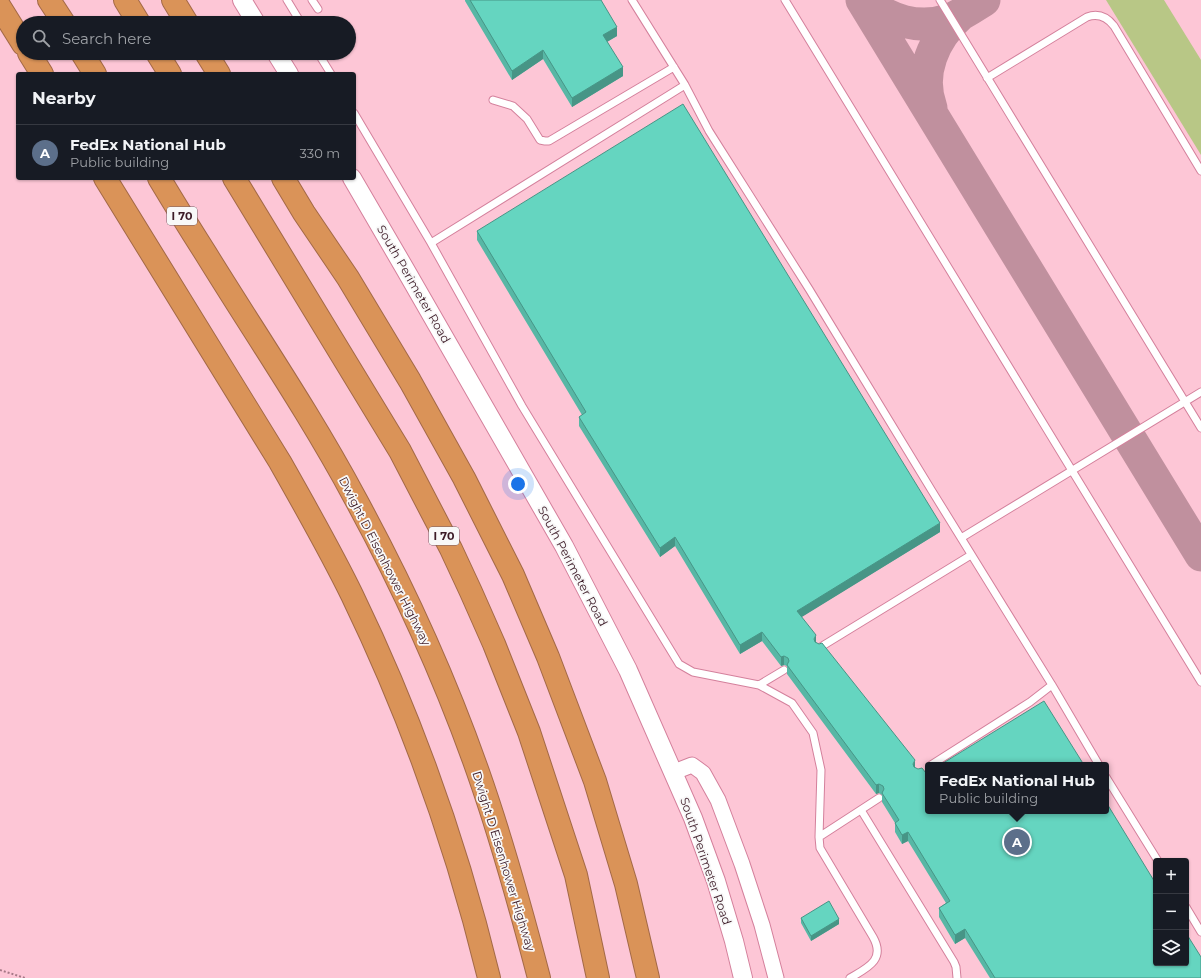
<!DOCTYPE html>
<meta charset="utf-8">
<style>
body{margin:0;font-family:Montserrat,sans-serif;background:#20242c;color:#f1f3f6}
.controls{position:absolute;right:12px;bottom:12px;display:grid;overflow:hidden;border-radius:4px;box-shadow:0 1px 3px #0004}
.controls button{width:36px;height:36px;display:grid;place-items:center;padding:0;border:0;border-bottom:1px solid #363941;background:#171b24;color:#f1f3f6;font:20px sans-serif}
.you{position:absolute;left:518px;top:484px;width:14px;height:14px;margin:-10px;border:3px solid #fff;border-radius:50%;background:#1a73e8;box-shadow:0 0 0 6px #1a73e833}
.badge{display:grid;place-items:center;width:26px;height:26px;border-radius:50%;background:#3c7f72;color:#fff;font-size:13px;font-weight:700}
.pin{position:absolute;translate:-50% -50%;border:2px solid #fff;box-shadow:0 1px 4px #0006}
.popup{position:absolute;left:925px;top:762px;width:184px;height:52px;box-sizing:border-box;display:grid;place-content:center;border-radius:4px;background:#171b24;filter:drop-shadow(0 1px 3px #0005);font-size:13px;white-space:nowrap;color:#9ea1a6}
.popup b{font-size:15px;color:#f1f3f6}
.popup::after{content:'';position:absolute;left:50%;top:100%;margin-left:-8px;border:8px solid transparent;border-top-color:#171b24}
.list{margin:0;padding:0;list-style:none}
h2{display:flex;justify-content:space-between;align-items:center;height:52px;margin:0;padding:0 16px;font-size:17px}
h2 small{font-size:13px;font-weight:400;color:#9ea1a6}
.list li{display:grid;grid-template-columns:26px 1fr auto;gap:12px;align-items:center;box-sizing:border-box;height:56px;padding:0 16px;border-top:1px solid #363941}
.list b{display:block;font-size:15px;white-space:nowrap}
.list p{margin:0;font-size:13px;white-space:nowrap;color:#9ea1a6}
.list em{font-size:13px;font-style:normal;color:#9ea1a6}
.icon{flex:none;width:22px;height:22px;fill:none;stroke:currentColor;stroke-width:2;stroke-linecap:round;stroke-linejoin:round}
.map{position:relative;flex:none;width:1201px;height:978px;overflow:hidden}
.search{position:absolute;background:#171b24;box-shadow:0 1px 3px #0004;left:16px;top:16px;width:340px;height:44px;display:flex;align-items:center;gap:10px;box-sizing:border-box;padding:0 14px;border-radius:22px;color:#9ea1a6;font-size:15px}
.panel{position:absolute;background:#171b24;box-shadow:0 1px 3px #0004;left:16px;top:72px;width:340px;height:108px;border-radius:4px}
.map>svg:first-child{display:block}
</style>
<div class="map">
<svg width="1201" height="978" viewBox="0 0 1201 978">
<rect width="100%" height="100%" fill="#fdc6d6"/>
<path fill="#b8c786" d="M1106,0H1164L1201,60V155Z"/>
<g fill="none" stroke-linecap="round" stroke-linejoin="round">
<path stroke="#c0909e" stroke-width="33" d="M862,0L1201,555
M865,0C888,21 919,30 949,20C961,15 973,7 984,0
M931,108C918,73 934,38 960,15"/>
<defs>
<path id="service" d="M287,0L301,23
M312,0L318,9
M632,0L685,85L709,131L809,289L932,491L1052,685L1099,765
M785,0L1201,682
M940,0L1201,428
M318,53L331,74
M987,78L1087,17C1098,13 1107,17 1114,26L1201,171
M493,100L513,106L527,119L540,140L545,141H549L674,67
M354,113L431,243L522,406L679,664L693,672L759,685L792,703L813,733L821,770L819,837
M431,243L685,85
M961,538L1201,392
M819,648L971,555
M759,685L784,670
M931,765L1030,702L1052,685
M1106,777L1158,861
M861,810L954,962L956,967L957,978
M1186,907L1201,932
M850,978C867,968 886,960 873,937L820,848L819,837L879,798"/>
<path id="minor" d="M674,772L692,765L703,773L718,800L742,864L762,925L776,978"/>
<path id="tertiary" d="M242,0L256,23
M276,53L289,74
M352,178L405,269L564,546L628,670L693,818L716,881L734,941L743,978"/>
<path id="motorway" d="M49,0L64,23
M125,0L139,23
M173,0L187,23
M0,7L23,44
M29,53L42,74
M82,53L95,74
M157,53L170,74
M206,53L219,74
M105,178L280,462C305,506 330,550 352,595C411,717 457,846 489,978
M159,178C174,203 190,229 206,254C256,335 310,414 355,498C403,586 445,678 478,772C502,840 521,909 539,978
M234,178L400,451L451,549L471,592L494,644L529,732L576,875L598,978
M283,178L304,213L348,278L410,381L464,478L513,575L548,657L595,781L626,884L648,978"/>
</defs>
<use href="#service" stroke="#d4809c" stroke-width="9"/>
<use href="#minor" stroke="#d4809c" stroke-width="17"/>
<use href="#tertiary" stroke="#d4809c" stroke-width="20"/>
<use href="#motorway" stroke="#a36947" stroke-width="24"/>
<path stroke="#a67987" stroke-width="2" stroke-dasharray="2 2" stroke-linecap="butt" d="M0,970L25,978"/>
<use href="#service" stroke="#fff" stroke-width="7"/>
<use href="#minor" stroke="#fff" stroke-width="15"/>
<use href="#tertiary" stroke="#fff" stroke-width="18"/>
<use href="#motorway" stroke="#da9358" stroke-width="22"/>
</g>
<path fill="#57b7a5" d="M465,0H601L617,36L607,42L623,76L572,107L543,59L512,80L465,1Z
M477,231L940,532L801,617L816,642L915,768L926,773L1201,978H990L965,938L955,944L939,917V908L946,903L908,841L902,844L895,832V823L882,802V795L879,793L876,794L787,674V666L784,665L781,666L762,641L740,654L675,546L660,557L579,426V417L582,415L477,240Z
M801,918L839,924L811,941L801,923Z"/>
<path fill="#479586" d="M617,27V36L603,44V35Z
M543,50V59L512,80V71Z
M623,67V76L572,107V98Z
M940,523V532L797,620V611Z
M675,537V546L660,557V548Z
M762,632V641L740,654V645Z
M816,635V644L814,639Z
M784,656V665L781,666V657Z
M915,760V769L913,773V764Z
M879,784V793L876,794V785Z
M908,832V841L902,844V835Z
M839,919V924L811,941V936Z
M965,929V938L955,944V935Z"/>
<path fill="#65d5c0" stroke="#479586" d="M470,0H601L617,27L603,35L623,67L572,98L543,50L512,71Z
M683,104L940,523L797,611L816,635L814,639L815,642L819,644L822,643L915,760L913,764L914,767L918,769L922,768L926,773L928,772V811H1106V802L1156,884V963H1186V933L1201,957V978H995L965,929L955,935L939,908L950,901L908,832L902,835L895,823L899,820L882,793L884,789L883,786L879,784L876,785L787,665L789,661L788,658L784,656L781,657L762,632L740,645L675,537L660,548L579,417L586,412L477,231Z
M1044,701L1084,765H940Z
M829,901L839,919L811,936L801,918Z"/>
<g text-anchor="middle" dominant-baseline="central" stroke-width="3.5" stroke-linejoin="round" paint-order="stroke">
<g fill="#f8f8f8" stroke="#745d66" stroke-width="1">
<rect x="167" y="207" width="30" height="18" rx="3"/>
<rect x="429" y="527" width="30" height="18" rx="3"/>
</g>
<g font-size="11" font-weight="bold" fill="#3c1b27">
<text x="182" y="216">I 70</text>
<text x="444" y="536">I 70</text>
</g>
<g font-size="12" fill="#3c1b27" stroke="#f8f8f8">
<text transform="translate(414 284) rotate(60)">South Perimeter Road</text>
<text transform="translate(385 561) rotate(63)">Dwight D Eisenhower Highway</text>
<text transform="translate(573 566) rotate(62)">South Perimeter Road</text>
<text transform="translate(504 861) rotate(73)">Dwight D Eisenhower Highway</text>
<text transform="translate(706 861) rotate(71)">South Perimeter Road</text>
</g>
</g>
</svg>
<div class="controls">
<button>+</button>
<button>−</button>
<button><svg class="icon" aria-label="layers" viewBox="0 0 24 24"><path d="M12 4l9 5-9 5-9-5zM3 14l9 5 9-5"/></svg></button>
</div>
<div class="you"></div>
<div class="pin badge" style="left:1017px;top:842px;background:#5c6f8a">A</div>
<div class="popup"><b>FedEx National Hub</b>Public building</div>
<div class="search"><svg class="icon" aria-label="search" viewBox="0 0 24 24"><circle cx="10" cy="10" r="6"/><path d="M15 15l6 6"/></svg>Search here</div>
<section class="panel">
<h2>Nearby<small></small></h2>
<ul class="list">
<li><span class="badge" style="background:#5c6f8a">A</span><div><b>FedEx National Hub</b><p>Public building</p></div><em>330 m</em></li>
</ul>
</section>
</div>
